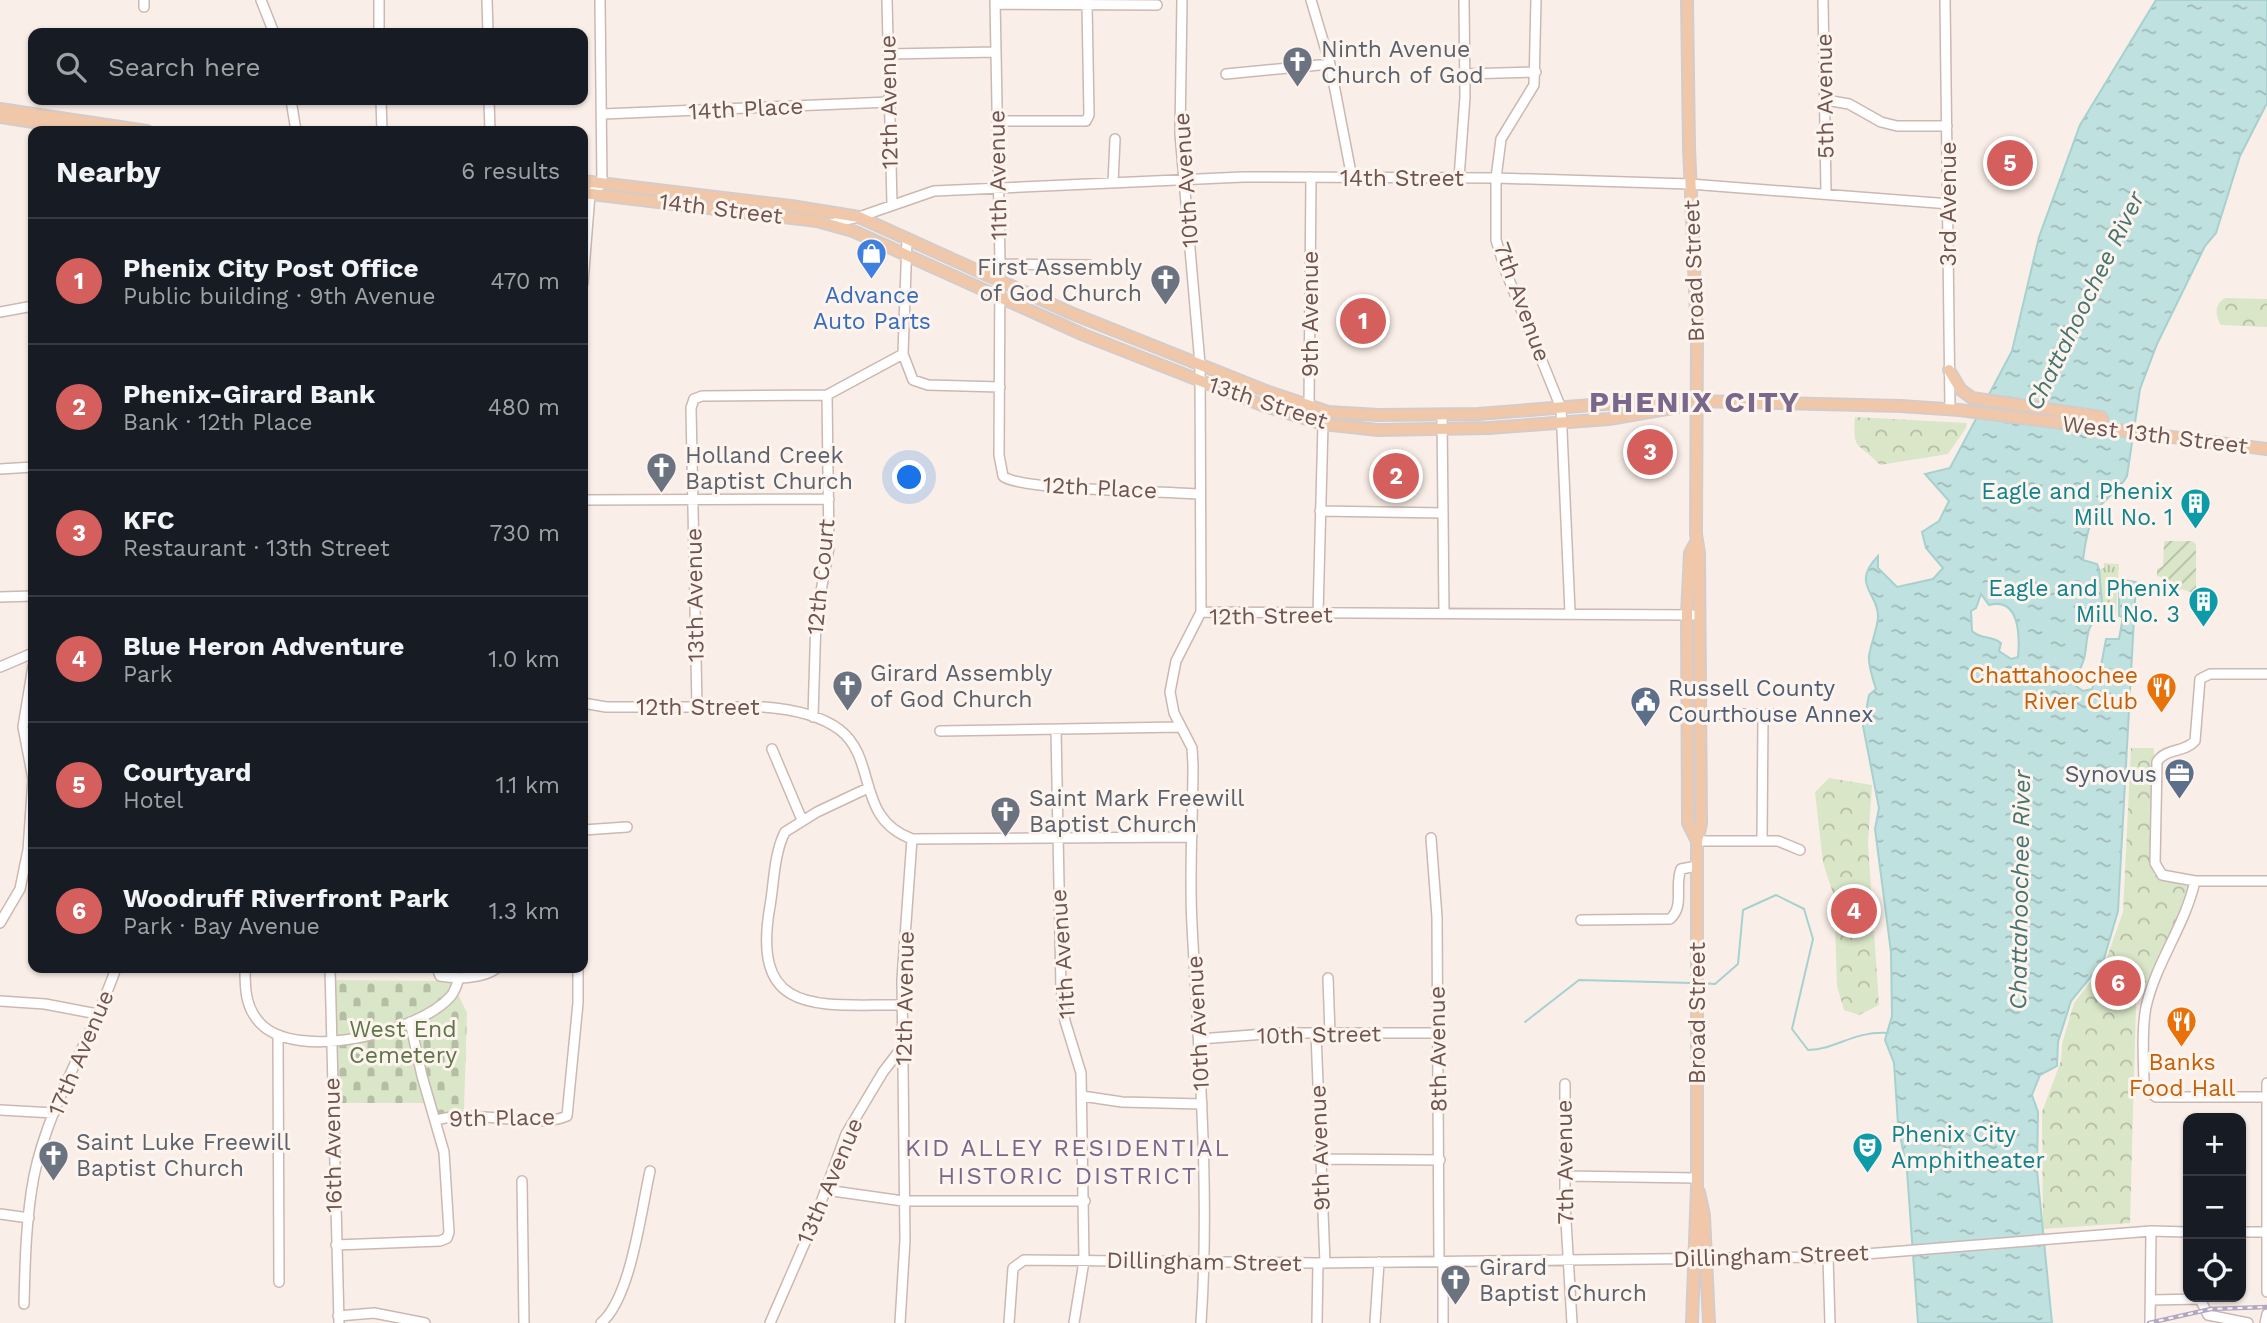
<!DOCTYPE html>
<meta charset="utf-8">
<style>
body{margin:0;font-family:"Work Sans",sans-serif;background:#20242c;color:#f1f3f6}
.controls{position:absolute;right:21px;bottom:21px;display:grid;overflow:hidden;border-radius:14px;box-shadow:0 2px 5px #0004}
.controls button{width:63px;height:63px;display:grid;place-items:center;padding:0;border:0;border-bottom:2px solid #363941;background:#171b24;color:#f1f3f6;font:35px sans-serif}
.you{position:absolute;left:910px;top:478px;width:24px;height:24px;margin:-18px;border:5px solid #fff;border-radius:50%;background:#1a73e8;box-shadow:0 0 0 10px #1a73e833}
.badge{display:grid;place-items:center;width:46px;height:46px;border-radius:50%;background:#d45f5d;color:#fff;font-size:23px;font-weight:700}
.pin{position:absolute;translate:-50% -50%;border:4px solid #fff;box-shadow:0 2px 7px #0006}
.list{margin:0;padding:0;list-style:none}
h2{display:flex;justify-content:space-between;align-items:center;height:91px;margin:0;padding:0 28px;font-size:30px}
h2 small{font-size:23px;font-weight:400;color:#9ea1a6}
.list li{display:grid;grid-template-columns:46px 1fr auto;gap:21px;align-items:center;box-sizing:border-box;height:126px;padding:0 28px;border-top:2px solid #363941}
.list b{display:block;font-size:26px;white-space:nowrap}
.list p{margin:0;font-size:23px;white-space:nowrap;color:#9ea1a6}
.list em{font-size:23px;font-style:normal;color:#9ea1a6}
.icon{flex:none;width:38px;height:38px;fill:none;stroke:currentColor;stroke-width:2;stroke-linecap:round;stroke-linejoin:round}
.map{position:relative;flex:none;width:2267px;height:1323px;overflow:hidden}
.search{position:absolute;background:#171b24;box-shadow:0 2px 5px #0004;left:28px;top:28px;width:560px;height:77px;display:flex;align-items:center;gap:18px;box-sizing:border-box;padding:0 24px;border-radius:14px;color:#9ea1a6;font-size:26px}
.panel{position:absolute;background:#171b24;box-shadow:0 2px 5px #0004;left:28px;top:126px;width:560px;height:847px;border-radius:14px}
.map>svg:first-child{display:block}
</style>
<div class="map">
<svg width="2267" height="1323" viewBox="0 0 2267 1323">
<defs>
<pattern id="grass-tufts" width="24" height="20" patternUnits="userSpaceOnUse" patternTransform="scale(1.75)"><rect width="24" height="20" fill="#dae6c8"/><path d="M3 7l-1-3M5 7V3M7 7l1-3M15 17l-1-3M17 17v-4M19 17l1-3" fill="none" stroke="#b5bda5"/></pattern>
<pattern id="cemetery-stones" width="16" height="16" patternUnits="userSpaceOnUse" patternTransform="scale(1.75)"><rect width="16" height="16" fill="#dae6c8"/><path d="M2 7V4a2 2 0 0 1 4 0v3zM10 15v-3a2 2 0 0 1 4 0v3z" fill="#b5bda5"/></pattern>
<pattern id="park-crowns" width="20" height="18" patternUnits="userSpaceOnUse" patternTransform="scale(1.75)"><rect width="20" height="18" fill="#dae6c8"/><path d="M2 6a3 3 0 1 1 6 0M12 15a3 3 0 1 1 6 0" fill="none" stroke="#b5bda5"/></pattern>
<pattern id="garden-furrows" width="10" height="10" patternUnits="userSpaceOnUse" patternTransform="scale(1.75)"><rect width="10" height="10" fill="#dae6c8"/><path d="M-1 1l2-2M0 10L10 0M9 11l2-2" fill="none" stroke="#b5bda5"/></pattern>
<pattern id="water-ripples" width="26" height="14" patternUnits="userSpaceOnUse" patternTransform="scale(1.75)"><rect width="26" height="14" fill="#bfe1df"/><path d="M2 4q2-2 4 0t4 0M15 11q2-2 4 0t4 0" fill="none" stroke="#a0b9b7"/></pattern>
</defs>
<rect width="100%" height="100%" fill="#faefe8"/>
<path fill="url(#grass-tufts)" d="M2104,563L2119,564L2116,616L2104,620L2099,569L2104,568Z"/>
<path fill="url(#cemetery-stones)" d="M334,980L452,981L467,1013L464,1109L439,1116L434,1103H335Z"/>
<path fill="url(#park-crowns)" d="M2225,298L2267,299V327L2221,325C2215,317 2214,304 2225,298Z
M1855,417L1967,423L1966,428L1948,454L1880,465C1858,441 1852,452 1855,417Z
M2131,748H2154V875L2193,888L2136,1003L2130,1223L2043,1229L2042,1112L2061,1061L2062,1044L2074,1003L2105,963L2123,912Z
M1829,778L1872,785L1868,843L1879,1005L1859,1015L1844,1010L1837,986L1834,896L1823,863L1815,792Z"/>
<path fill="url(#garden-furrows)" d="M2164,541H2192L2196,544V594L2181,589L2172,597L2161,598V577L2157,576V569L2163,566Z"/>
<path fill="url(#water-ripples)" stroke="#a6d1cf" stroke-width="2" fill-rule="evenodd" d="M2156,0H2267V103L2240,156L2216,233L2205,246L2157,344L2140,389L2127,476C2120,490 2106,497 2097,510C2088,523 2085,544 2083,560L2097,564L2099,569L2103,614C2083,626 2089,639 2084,659C2081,669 2076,674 2076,686L2083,691L2092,689L2101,666L2106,639H2119L2123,617L2119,616V588L2124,580L2136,582L2118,911L2103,962L2071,1001L2058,1042L2057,1066L2040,1075L2032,1095L2038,1112L2037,1170L2052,1323H1918L1907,1171L1898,1124L1894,1063L1885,1040L1892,1016L1891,952L1875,829L1879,808L1863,726L1869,695L1876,689C1873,679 1868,666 1869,656C1871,643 1877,630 1878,617C1879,593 1850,585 1878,556V568L1897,587L1933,579L1943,568L1926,548L1922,532L1939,521L1949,501L1925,474L1950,468L2012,351L2039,237L2080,125ZM1981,594L1989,605C2019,597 2020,634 2018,657L2011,659L1999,651L2001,643C1992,635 1981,640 1972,631L1971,611L1976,608Z"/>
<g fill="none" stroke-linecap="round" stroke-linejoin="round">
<path stroke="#a6d1cf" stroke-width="2" d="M1701,983L1715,984L1738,964L1743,910L1776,895L1804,909L1813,939L1792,1029L1808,1050C1838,1049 1852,1031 1888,1033
M1525,1022L1579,980L1692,983"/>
<defs>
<path id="minor" d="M144,0V7
M261,0L274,33
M379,0V33
M487,0L488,33
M887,0L892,204
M995,0L1000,264L999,455L1003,476C1019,491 1167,491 1199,494
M1182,0L1180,134L1200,364L1201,612L1176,661L1170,692L1174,713L1192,748L1193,765C1193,818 1189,872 1192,925C1199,1058 1210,1190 1201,1323
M1311,0L1330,64L1352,178
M1536,0L1534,85L1501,139L1496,178V240L1506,272L1561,408L1570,612
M1823,0L1826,193
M1945,0L1950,409
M995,4L1157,5
M888,54L996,52
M1226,74L1330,64
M1465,74L1536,72
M291,100L296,131
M381,100L382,131
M489,100L490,131
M1826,100L1849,104L1881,122L1897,126H1947
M603,114L889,102
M997,121H1086L1089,115L1087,4
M1311,177L1309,406L1323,424L1318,614
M1459,178L1465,97L1464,0
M1113,183L1115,139
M830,224L859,217L934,191L1243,177L1496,178L1690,184L1950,204
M907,239L903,354L913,380L928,385L1000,387
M1000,264L1089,265
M583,283L590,194L602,184L600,0
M0,312L33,306
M1442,415L1444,612
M0,469L33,467
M583,500L829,499
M1320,511L1443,513
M0,597L33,596
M1201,612L1693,615
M0,667L33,653
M2267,674H2210L2200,679L2195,741C2184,753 2165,748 2157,762L2155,863L2162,875L2195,881H2267
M583,703L606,707H764C790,709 819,714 840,730C878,760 855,818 912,839L1192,837
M697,707L691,408L694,399L702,396L827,395L903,354
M1700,714H1780
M813,717L816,618L829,548L827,395
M1056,730L1061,988L1065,1021L1081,1073L1084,1261L1074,1323
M940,731L1180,727
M772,749L802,820
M868,788L817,812L785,832C774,853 774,883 770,906C750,1019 821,1004 903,1005
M583,830L627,827
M1431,838L1437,917L1439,1262
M1762,840L1763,716
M1697,841H1778L1800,850
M2195,881C2185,926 2156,962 2146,1007C2141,1032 2144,1062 2144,1088L2156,1097H2267
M1581,920L1670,919C1685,906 1674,886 1681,869L1697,866
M0,923L20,889L28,850L33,779L23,727L33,666
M245,968C245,988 245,1007 260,1023C296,1062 418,1033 450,997C455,992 457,984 459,978
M330,968L339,1323
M437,968L440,976C457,979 483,979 497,968
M1328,978L1330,1034
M0,1001L45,1004L97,1014
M1316,1033L1325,1263
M278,1036L279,1282
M1200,1039L1277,1033H1439
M2267,1083V1292
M1565,1084V1204L1572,1323
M1082,1096L1122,1102L1202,1104
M0,1110L54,1113
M437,1120C475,1108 536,1130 567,1116L578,1003V968
M1319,1159L1440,1160
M1565,1176L1697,1178
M522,1181L524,1323
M826,1190L903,1201H1085
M0,1214L29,1218
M2241,1232H2267
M336,1245L440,1241L447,1238L449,1232L444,1152L422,1076L410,1022
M1828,1257L1830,1323
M2151,1300L2200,1299L2208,1315L2248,1323
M24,1304C25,1261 26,1218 34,1176C49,1103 92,1038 116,968
M338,1316L374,1313L425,1323
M601,1323C631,1298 641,1211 650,1171
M770,1323L813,1224L846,1134L883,1072L903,1046
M900,1323L905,1240L902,979L912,839
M1009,1323L1013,1268L1024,1260L1318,1263L1828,1257L2151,1231L2188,1232
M1317,1323L1318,1263
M1375,1323L1379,1262
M1443,1323V1262
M2150,1323L2151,1231
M2265,1323L2267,1314"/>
<path id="major" d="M1687,0L1689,147L1697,337L1696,534L1699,553L1701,824L1697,841V1186L1692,1323
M0,109L147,131
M0,117L91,131
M583,181L791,206L859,217L1071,313L1266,391L1328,412L1379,415L1478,414L1655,400L1901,406L1959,410L2267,449
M583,193L817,221L853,231L1084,335L1262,405L1323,424L1378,430L1489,428L1609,419L1684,406
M1949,370L1961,390L1972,398L2101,417L2106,428
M1696,542L1690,553L1687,614L1688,823L1697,841
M1699,1192L1704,1215L1709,1323"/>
</defs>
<use href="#minor" stroke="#ccb8b2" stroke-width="12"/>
<use href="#major" stroke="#d4ccca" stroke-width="14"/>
<use href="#minor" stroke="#fff" stroke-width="9"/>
<use href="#major" stroke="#f0c7a9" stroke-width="10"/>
<defs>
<path id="rail" d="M2149,1323L2211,1309L2267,1307"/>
</defs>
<use href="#rail" stroke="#b0a7c2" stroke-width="4.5"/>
<use href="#rail" stroke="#fdf4ee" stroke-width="2" stroke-dasharray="5" stroke-linecap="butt"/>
</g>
<defs>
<symbol id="church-pin" viewBox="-11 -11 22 30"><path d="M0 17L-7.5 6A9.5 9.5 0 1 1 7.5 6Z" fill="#6b7280" stroke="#fdf4ee"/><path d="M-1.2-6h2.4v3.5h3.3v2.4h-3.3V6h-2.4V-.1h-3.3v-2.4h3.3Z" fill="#fff"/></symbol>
<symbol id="shop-pin" viewBox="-11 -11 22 30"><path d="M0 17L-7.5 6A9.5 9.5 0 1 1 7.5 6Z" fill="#3f7fe0" stroke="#fdf4ee"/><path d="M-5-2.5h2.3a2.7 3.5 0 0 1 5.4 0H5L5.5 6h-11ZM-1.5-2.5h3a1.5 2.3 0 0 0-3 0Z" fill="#fff"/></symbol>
<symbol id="building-pin" viewBox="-11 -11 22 30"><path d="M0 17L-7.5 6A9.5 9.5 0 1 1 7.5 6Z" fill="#0f9aa8" stroke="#fdf4ee"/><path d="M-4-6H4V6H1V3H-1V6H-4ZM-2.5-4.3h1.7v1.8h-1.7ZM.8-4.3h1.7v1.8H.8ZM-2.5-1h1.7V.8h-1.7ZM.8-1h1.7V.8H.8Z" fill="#fff"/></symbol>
<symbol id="restaurant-pin" viewBox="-11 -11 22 30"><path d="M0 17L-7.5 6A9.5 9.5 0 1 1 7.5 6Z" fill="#e8710a" stroke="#fdf4ee"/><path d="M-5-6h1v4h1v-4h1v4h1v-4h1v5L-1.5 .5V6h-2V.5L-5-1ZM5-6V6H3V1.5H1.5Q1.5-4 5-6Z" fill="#fff"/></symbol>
<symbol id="civic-pin" viewBox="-11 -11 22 30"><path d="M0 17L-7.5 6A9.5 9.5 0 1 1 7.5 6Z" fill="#5c6f8a" stroke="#fdf4ee"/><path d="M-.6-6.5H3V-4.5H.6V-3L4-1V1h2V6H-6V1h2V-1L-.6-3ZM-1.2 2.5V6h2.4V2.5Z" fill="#fff"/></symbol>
<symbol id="office-pin" viewBox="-11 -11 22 30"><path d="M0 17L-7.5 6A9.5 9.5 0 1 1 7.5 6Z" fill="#5c6f8a" stroke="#fdf4ee"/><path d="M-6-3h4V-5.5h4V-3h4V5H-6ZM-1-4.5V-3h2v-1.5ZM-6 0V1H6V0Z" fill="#fff"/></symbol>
<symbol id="theatre-pin" viewBox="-11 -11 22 30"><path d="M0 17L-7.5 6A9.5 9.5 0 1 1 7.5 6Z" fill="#0f9aa8" stroke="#fdf4ee"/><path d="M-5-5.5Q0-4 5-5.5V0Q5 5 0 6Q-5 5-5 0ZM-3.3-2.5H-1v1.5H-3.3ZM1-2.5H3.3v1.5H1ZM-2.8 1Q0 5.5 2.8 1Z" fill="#fff"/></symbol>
</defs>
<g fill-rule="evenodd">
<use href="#church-pin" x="1280" y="44" width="35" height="47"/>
<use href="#shop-pin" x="854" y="236" width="35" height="47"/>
<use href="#church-pin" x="1148" y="262" width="35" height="47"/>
<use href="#church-pin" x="644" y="450" width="35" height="47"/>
<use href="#building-pin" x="2178" y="486" width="35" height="47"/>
<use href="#building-pin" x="2186" y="584" width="35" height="47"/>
<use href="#church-pin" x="830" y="668" width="35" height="47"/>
<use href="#restaurant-pin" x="2144" y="670" width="35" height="47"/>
<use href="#civic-pin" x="1628" y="684" width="35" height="47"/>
<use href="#office-pin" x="2162" y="756" width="35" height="47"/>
<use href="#church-pin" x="988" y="794" width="35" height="47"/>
<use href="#restaurant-pin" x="2164" y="1004" width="35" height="47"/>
<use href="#theatre-pin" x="1850" y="1130" width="35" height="47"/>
<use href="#church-pin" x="36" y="1138" width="35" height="47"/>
<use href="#church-pin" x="1438" y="1262" width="35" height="47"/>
</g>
<g text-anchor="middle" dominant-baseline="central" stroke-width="6" stroke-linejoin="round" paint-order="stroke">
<g font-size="23" fill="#5b616d" stroke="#fdf4ee" text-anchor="start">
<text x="1321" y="49">Ninth Avenue<tspan x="1321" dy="26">Church of God</tspan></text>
<text x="1142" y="267" text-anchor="end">First Assembly<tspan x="1142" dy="26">of God Church</tspan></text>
<text x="685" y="455">Holland Creek<tspan x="685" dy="26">Baptist Church</tspan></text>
<text x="870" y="673">Girard Assembly<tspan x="870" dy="26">of God Church</tspan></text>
<text x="1029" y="798">Saint Mark Freewill<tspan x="1029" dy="26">Baptist Church</tspan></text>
<text x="76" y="1142">Saint Luke Freewill<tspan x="76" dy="26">Baptist Church</tspan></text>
<text x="1479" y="1267">Girard<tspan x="1479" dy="26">Baptist Church</tspan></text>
</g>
<g font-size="23" fill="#70544f" stroke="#fdf4ee">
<text transform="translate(1825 96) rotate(-91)">5th Avenue</text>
<text transform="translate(889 102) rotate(-91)">12th Avenue</text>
<text transform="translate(746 109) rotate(-3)">14th Place</text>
<text transform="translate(998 175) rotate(-91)">11th Avenue</text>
<text x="1402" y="178">14th Street</text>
<text transform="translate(1186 180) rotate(-94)">10th Avenue</text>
<text transform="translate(1948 204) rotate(-90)">3rd Avenue</text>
<text transform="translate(721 209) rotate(7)">14th Street</text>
<text transform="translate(1694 271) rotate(-92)">Broad Street</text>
<text transform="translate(1522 302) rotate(70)">7th Avenue</text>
<text transform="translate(1310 314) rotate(-90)">9th Avenue</text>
<text transform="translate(1268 403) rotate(18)">13th Street</text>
<text transform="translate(2155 435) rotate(7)">West 13th Street</text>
<text transform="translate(1100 488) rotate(3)">12th Place</text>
<text transform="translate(821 577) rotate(-84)">12th Court</text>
<text transform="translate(695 595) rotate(-91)">13th Avenue</text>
<text transform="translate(1271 616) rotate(-1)">12th Street</text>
<text x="698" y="707">12th Street</text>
<text transform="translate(1063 954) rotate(-94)">11th Avenue</text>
<text transform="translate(905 998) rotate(-89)">12th Avenue</text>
<text transform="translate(1697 1013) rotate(-90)">Broad Street</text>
<text transform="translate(1198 1023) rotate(-93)">10th Avenue</text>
<text transform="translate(1319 1035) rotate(-1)">10th Street</text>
<text transform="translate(1438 1049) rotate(-91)">8th Avenue</text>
<text transform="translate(81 1053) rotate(-67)">17th Avenue</text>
<text transform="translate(502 1118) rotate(-1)">9th Place</text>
<text transform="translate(333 1145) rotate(-91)">16th Avenue</text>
<text transform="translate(1320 1148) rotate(-92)">9th Avenue</text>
<text transform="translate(1565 1162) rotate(-91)">7th Avenue</text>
<text transform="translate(830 1181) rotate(-67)">13th Avenue</text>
<text transform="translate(1771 1256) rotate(-2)">Dillingham Street</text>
<text transform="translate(1204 1262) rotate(1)">Dillingham Street</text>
</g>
<g font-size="23" fill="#366cbe" stroke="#fdf4ee">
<text x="872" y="295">Advance<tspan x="872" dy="26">Auto Parts</tspan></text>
</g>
<g font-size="23" fill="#0d838f" stroke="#fdf4ee" text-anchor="end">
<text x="2173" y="491">Eagle and Phenix<tspan x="2173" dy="26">Mill No. 1</tspan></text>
<text x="2180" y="588">Eagle and Phenix<tspan x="2180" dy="26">Mill No. 3</tspan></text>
<text x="1891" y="1134" text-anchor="start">Phenix City<tspan x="1891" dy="26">Amphitheater</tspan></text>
</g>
<g font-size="23" fill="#c56008" stroke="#fdf4ee" text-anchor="end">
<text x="2138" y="675">Chattahoochee<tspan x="2138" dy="26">River Club</tspan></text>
<text x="2182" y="1062" text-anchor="middle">Banks<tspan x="2182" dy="26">Food Hall</tspan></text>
</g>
<g font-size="23" fill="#4e5e75" stroke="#fdf4ee" text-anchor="start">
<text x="1668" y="688">Russell County<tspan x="1668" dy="26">Courthouse Annex</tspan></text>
<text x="2157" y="774" text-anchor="end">Synovus</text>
</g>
<g font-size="23" fill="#5e7549" stroke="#fdf4ee">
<text x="403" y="1029">West End<tspan x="403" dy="26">Cemetery</tspan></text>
</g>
<g font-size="24" font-style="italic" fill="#457472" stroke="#fdf4ee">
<text transform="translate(2085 301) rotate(-64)">Chattahoochee River</text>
<text transform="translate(2020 890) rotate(-89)">Chattahoochee River</text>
</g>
<g font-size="24" letter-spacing="2" fill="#79678c" stroke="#fdf4ee">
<text x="1068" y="1148">KID ALLEY RESIDENTIAL<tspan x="1068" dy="28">HISTORIC DISTRICT</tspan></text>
</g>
<g font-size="30" font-weight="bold" letter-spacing="2" fill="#79678c" stroke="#fdf4ee">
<text x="1695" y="401">PHENIX CITY</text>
</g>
</g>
</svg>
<div class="controls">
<button>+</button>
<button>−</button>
<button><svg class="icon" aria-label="locate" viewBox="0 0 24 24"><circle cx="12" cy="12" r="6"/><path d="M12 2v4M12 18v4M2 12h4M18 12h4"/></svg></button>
</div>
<div class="you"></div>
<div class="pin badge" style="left:1363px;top:321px">1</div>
<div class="pin badge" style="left:1396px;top:476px">2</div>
<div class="pin badge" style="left:1650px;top:452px">3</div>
<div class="pin badge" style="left:1854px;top:911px">4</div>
<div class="pin badge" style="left:2010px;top:163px">5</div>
<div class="pin badge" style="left:2118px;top:983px">6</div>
<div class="search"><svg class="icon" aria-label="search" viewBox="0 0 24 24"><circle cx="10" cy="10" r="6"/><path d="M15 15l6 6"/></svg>Search here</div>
<section class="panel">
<h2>Nearby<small>6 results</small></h2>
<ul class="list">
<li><span class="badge">1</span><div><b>Phenix City Post Office</b><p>Public building · 9th Avenue</p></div><em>470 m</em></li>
<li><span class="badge">2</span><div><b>Phenix-Girard Bank</b><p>Bank · 12th Place</p></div><em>480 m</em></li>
<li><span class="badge">3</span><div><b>KFC</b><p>Restaurant · 13th Street</p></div><em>730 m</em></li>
<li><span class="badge">4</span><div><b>Blue Heron Adventure</b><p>Park</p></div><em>1.0 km</em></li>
<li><span class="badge">5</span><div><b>Courtyard</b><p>Hotel</p></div><em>1.1 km</em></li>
<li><span class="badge">6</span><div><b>Woodruff Riverfront Park</b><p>Park · Bay Avenue</p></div><em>1.3 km</em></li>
</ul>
</section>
</div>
